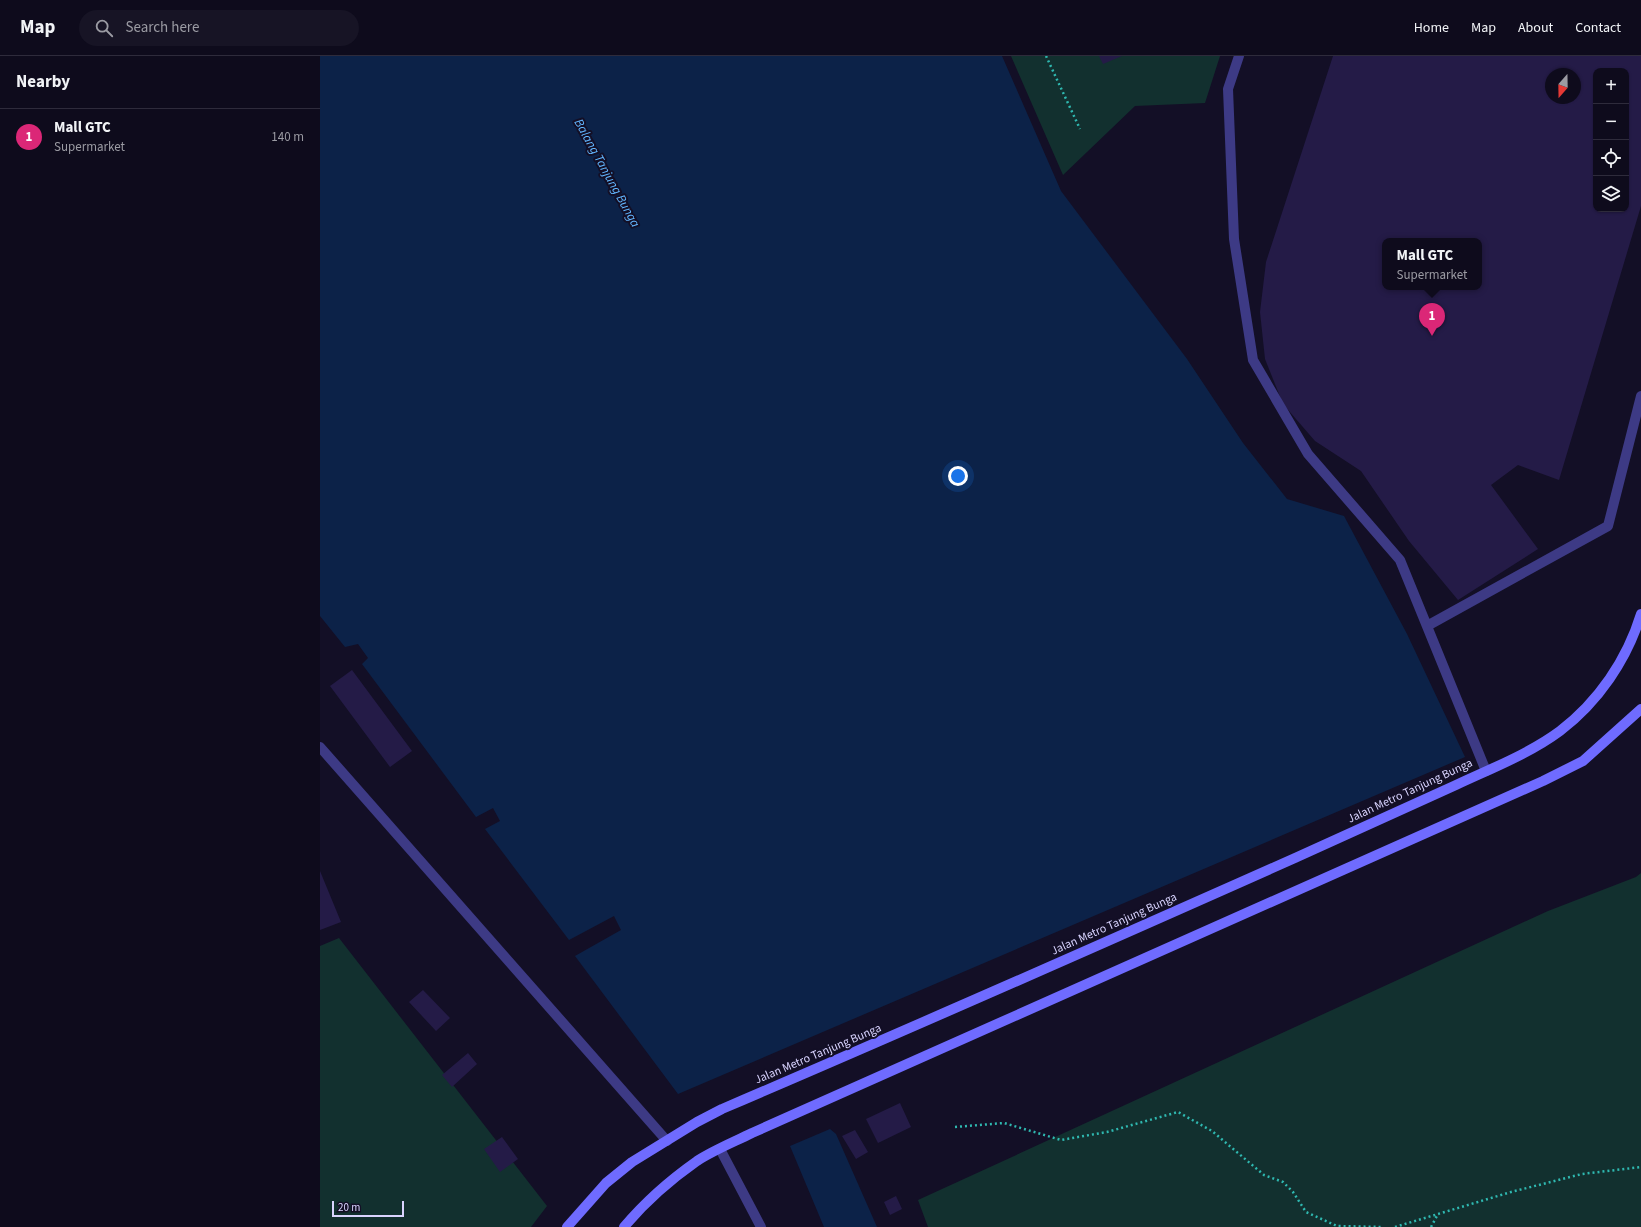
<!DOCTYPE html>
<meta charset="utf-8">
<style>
body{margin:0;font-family:"Source Sans 3",sans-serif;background:#171425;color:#f1f3f6}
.controls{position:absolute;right:12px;top:12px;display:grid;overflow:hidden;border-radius:8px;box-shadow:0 1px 3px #0004}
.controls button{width:36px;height:36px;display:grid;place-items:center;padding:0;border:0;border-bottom:1px solid #2e2b3b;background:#0e0b1c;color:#f1f3f6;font:20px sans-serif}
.compass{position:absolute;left:1225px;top:12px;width:36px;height:36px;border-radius:50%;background:#0e0b1c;box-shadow:0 1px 3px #0004;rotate:200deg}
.scale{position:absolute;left:12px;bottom:10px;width:72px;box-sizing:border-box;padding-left:4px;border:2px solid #d9d4ff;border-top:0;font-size:11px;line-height:14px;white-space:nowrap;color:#d9d4ff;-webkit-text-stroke:3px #130f26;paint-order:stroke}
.you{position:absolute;left:638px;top:420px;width:14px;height:14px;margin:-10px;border:3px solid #fff;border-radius:50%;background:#1a73e8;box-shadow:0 0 0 6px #1a73e833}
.badge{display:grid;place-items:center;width:26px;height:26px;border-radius:50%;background:#db2777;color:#fff;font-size:13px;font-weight:700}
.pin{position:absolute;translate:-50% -33px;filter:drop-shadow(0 1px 2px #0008)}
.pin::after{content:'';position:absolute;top:21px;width:14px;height:12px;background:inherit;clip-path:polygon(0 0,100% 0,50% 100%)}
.popup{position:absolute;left:1062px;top:182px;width:100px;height:52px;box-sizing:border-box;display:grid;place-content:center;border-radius:8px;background:#0e0b1c;filter:drop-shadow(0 1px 3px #0005);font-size:13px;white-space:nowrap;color:#9b9ba3}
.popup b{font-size:15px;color:#f1f3f6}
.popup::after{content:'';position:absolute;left:50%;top:100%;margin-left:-8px;border:8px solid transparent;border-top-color:#0e0b1c}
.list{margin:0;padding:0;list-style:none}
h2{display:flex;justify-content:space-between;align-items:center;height:52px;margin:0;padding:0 16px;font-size:17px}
h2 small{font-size:13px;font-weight:400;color:#9b9ba3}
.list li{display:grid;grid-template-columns:26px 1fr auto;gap:12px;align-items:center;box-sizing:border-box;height:56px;padding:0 16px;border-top:1px solid #2e2b3b}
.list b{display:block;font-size:15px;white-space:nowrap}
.list p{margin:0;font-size:13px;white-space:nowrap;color:#9b9ba3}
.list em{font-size:13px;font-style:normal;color:#9b9ba3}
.icon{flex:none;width:22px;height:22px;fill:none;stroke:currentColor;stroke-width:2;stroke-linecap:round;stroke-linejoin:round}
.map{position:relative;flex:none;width:1321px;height:1171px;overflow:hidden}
header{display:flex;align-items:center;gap:24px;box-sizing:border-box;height:56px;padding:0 20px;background:#0e0b1c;border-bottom:1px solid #2e2b3b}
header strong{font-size:19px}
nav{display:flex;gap:22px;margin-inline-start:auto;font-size:14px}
.search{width:280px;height:36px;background:#171425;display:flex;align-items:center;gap:10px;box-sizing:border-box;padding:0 14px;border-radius:22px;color:#9b9ba3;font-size:15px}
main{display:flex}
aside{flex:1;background:#0e0b1c}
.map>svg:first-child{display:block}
</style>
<header>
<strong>Map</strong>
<div class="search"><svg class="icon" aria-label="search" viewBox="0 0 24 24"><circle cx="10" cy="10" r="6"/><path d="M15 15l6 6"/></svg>Search here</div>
<nav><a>Home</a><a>Map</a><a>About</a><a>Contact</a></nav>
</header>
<main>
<aside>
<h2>Nearby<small></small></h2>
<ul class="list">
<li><span class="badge">1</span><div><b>Mall GTC</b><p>Supermarket</p></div><em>140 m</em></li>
</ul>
</aside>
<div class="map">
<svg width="1321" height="1171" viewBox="0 0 1321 1171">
<rect width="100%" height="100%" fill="#130f26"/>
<path fill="#12302f" d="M691,0H900L885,47L815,50L743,119Z
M1321,817V1171H608L598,1144L1228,855L1316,821Z
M19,882L227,1150L211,1171H0V890Z"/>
<path fill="#0c2248" d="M0,0H682L741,135L867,303L923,387L967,443L1024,460L1087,578L1145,701L358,1038L255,900L301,874L294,860L249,884L165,773L180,765L173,752L156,761L42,608L48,602L38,588L25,591L0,560Z
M510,1073L516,1078L557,1171H504L470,1090Z"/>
<path fill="#241b47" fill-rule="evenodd" d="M779,0H802L783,8Z
M1013,0H1321V150L1239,424L1198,409L1171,429L1218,493L1138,544L1089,485L1041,415L995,385L963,348L945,303L940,256L946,206ZM1276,15H1306V153H1276ZM1231,18H1255V42H1231ZM1065,185H1159V231H1065Z
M32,614L92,695L70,711L10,630Z
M0,815L21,866L0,874Z
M103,934L130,962L116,975L89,946Z
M148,997L157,1008L132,1031L122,1019Z
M580,1047L591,1071L558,1087L546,1063Z
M535,1074L548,1096L536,1103L522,1080Z
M182,1081L198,1103L180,1116L164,1093Z
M576,1140L582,1153L570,1159L564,1146Z"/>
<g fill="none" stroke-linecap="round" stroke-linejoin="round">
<path stroke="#2fb8b0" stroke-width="2.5" stroke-dasharray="2 3" stroke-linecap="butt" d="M726,0L760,73
M635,1071L684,1067L741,1084L787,1076L858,1056L892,1075L944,1119L963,1126L973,1136L986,1156L1017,1170L1062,1171
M1075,1171L1191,1136L1262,1118L1321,1111
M1111,1171L1118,1158"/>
<path stroke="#3d3a85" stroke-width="10" d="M919,0L908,33L914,183L933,304L988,398L1080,504L1166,715
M1107,570L1288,470L1321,340"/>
<path stroke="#3d3a85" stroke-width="10" d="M400,1093L441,1171"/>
<path stroke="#3d3a85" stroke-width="10" d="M0,691L347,1085"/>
<path stroke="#6f6bff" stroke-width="10" d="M247,1171L286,1127L312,1106L377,1066L402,1053C594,971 784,887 975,802C1029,778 1082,753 1136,729C1170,713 1209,698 1240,675C1278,646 1307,604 1321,558
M304,1171C325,1146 350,1124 377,1105C394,1094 414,1086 432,1077L1223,725L1263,705L1321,653"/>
</g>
<g text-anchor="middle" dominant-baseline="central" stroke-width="4" stroke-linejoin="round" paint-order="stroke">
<g font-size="12" fill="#d9d4ff" stroke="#130f26">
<text transform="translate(1090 735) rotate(-25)">Jalan Metro Tanjung Bunga</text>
<text transform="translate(794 868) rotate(-24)">Jalan Metro Tanjung Bunga</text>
<text transform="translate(498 998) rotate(-23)">Jalan Metro Tanjung Bunga</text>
</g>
<g font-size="13" font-style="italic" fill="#62b6ff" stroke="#130f26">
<text transform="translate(287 117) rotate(61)">Balang Tanjung Bunga</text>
</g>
</g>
</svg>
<div class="controls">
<button>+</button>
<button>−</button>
<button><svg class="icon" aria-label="locate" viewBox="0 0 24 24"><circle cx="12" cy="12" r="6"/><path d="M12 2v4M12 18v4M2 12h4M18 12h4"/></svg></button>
<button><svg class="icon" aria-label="layers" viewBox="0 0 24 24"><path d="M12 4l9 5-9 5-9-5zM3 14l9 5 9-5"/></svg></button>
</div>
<svg class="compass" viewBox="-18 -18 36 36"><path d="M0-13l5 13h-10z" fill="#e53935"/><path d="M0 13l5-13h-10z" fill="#9b9ba3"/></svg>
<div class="scale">20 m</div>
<div class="you"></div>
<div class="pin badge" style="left:1112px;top:280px">1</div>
<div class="popup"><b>Mall GTC</b>Supermarket</div>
</div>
</main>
